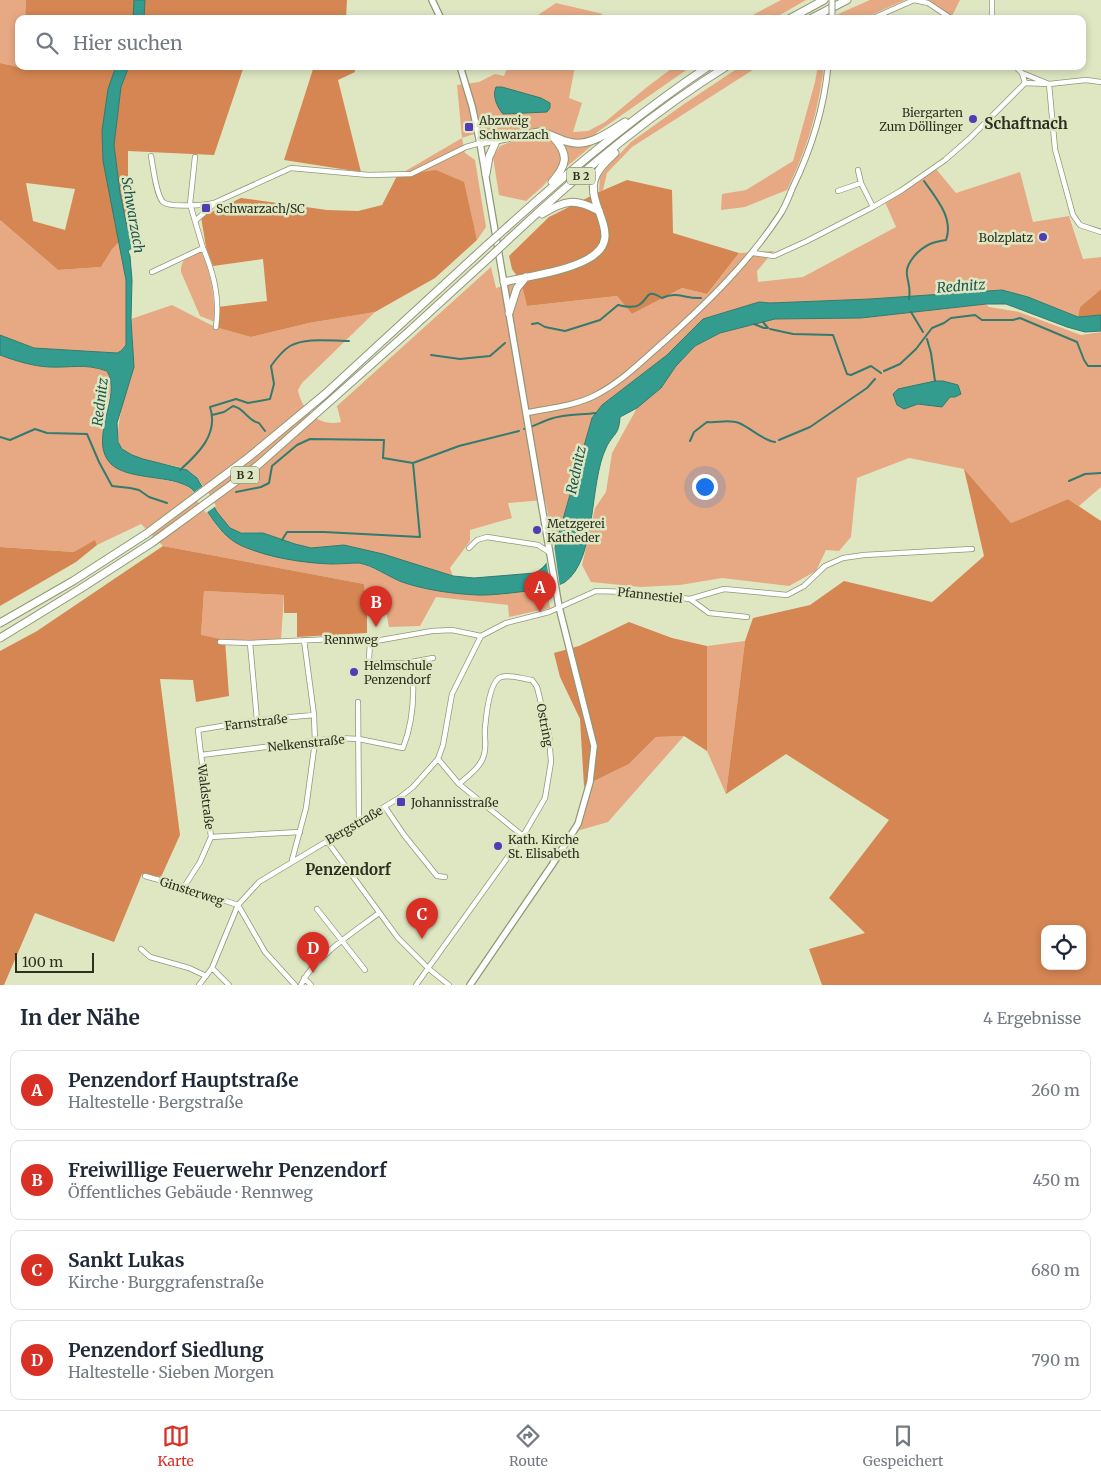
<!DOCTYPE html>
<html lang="de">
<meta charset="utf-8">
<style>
body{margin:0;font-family:Merriweather,serif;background:#f6f6f7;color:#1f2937}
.controls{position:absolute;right:15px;bottom:15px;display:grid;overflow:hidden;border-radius:10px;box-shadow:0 2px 8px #0003}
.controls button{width:45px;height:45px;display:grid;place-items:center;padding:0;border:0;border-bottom:1px solid #e0e1e3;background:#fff;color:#1f2937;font:25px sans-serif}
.scale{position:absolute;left:15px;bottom:12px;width:79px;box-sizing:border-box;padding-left:5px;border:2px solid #2c2f21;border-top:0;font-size:14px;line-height:18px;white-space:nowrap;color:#2c2f21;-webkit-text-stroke:4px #dee7c2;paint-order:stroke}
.you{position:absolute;left:704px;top:486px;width:18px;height:18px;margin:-12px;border:4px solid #fff;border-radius:50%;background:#1a73e8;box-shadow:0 0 0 8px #1a73e833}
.badge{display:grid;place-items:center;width:32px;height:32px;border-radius:50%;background:#d93025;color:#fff;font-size:16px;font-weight:700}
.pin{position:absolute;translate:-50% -41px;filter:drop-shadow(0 1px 2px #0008)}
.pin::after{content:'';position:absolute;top:26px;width:18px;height:15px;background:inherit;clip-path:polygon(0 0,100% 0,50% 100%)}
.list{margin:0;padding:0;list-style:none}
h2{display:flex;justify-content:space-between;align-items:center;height:65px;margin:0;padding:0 20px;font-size:21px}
h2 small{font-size:16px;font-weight:400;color:#747a83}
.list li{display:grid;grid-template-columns:32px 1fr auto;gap:15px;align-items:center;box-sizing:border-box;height:80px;margin:0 10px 10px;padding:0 10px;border:1px solid #e0e1e3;border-radius:10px}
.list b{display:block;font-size:19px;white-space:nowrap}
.list p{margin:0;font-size:16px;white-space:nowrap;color:#747a83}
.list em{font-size:16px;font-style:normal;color:#747a83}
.icon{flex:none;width:28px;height:28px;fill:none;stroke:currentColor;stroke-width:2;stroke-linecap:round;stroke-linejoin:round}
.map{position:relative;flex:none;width:1101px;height:985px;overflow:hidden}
.search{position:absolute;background:#fff;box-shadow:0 2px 8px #0003;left:15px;right:15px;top:15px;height:55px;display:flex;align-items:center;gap:12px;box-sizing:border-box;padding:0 18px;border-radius:10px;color:#747a83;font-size:19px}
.sheet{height:425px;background:#fff}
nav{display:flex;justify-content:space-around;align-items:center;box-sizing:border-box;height:70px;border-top:1px solid #e0e1e3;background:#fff;font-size:14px;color:#747a83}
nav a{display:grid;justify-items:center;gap:2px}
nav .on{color:#d93025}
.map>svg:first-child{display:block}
</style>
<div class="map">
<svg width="1101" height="985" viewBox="0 0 1101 985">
<rect width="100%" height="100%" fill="#dee7c2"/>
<path fill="#e7a983" d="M0,0H26L25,19H19V66H24L23,68L0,63Z
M781,0H806L773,19H745Z
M870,0H905L862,19H827Z
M927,0H960L952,16Z
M556,3L603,14L594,19H532Z
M508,66H575L569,98L582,103L573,132L588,131L605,122L647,87L675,66H692L596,133L595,143L565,168H558L543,186L526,201L499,195L493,157L500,146L516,140L486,130L462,138L465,153L475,160L486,227L477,240L463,182L397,176L462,138L457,85L479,82L495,74L504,76Z
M741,66H759L632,147L607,173L603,190L599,192L600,175L631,142L684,104Z
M818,66H824C818,112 807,149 787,190L745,207L721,210L722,194L746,190L793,161L815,82Z
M936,169L956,193L1020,172L1033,222L1069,216L1083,259L1101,257V289L1080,307L1078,317L1028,297L1002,290L870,299L770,303L759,302L703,319L667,355L602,405L592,418L555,547L545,500L508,503L512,518L470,530V541L450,568L453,576C417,566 383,553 347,546C336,544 324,548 313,548C297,548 281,539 266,534C254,530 240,536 229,528C211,512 208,481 187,470C169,461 127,464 119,443C114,430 130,375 132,357C134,345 132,332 131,319L172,305L215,327L251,337L309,323L375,312L302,383L298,390C302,411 319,427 341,422L337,406L491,267L496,288L521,281L527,306L617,296L632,314L682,288L707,294L739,253L774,251L757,271L758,282L803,277L896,227L885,202Z
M0,220L58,270L101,267L112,248L119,242L126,280V344L121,351L117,353L34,348L0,335Z
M201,252C212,275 214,297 215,322L200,316L181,272C181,257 189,257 201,252Z
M986,304L989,307L1019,312L1081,335L1101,332V487L1079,506L1068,499L1011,523L964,469L909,458L857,478L851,537L839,551L826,550L816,571L789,586L722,578L680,585L641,587L591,582L582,565L595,508L606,492L612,453L637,408L661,388L676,366L695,346L720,333L775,319L861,318Z
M0,355C16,361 32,366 49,367C72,368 84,363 107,371C118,387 103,404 105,421C107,436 116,455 121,470L183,484L192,490L219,529L242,546L282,558L334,564L361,563L403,582L435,589L479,595L547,589L550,608L509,617L508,605L436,597L420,626L389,627L386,611L367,609L364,584L163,546L141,524L97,545L95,541L75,552L0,547Z
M204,591L284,595L281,640H225L201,636Z
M745,641L726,794L707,751V646Z
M684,736L608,822L577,831L587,802L584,786L629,764L656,737Z"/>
<path fill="#d58652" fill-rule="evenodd" d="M26,0H347L346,19H25Z
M0,63L23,68L24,66H244L214,155L128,151V196L142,241L138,243L129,232L112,249L101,267L58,270L0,220ZM26,183L75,189L65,230L33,221Z
M314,66H354L355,72L338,80L361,172L284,160Z
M436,170L464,182L477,240L435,278L375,312L309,323L251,337L215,327L218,307L267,301L263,259L213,266L206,247L201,217L241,198L327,210L358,211L382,205L397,176Z
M627,180L672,190L673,233L739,253L707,294L682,288L632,314L617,296L527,306L521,282L512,269L509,256L549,217L599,192Z
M1101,289V315L1078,317L1080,307Z
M964,469L1011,523L1068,499L1101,521V985H822L809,949L865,933L829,898L889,820L786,754L726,794L745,641L753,618L810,605L844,581L932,602L984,556ZM1045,929H1082V966H1045Z
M95,540L97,545L76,562L0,606V547L74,552Z
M163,546L364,584L367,609V633L297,637V613H284V595L204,591L201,635L225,640L229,696L196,702L193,680L160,679L180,835L161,877L142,874L114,942L35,913L4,985H0V651L37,631Z
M629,622L672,638L707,646V751L684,736L656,737L629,764L584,786L580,719L560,677L554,653L579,646Z"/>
<path fill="#349b8f" stroke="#327b6e" d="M134,0H145L144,19H133Z
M116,66H129L121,87L114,145L120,193L128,231L138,243L128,251L130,256L132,280L131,319L134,367L117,423L118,442L122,449L132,455L143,459L187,470L197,478L217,512L230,528L241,533H263L295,544L311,548L344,545L383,554L453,576L474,578L535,573C546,567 551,558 555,547L592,418L602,405L667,355L703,319L759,302L770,303L870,299L1002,290L1028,297L1078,317L1101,315V331L1085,332L1067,327L1006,304H986L861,318L775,319L720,333L695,346L676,366L661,388L637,408L620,417C619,436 613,433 606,448C589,483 597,559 565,582C556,589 491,596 478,595C454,594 425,590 402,582C389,577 372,565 359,563C351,563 341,564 332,564C303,563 270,558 242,546C222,537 213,519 201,502C198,498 195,492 192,489C173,474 129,481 111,464C87,440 123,395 107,371C84,363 72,368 49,367C32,366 16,361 0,355V335L34,348L117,353L121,351L126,345V280L103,161L102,131L108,89Z
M496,87H502L541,98L550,103V108L547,112L503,114C497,107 492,96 496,87Z
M935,381H943L958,385L961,394L955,397H950L942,407L918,404L904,409L897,405L893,394L898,389Z"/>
<path fill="#dee7c2" d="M204,485L216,506L206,513L192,494Z
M554,545L560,587L551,590L546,560Z"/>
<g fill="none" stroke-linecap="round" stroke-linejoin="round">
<path stroke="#327b6e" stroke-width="2" d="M909,299C911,288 908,284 907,275C905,263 919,249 930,244C934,242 940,241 946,240C954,218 936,198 924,181
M911,312L923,332
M763,322L768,328
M532,324L538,323L545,327L565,331L600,320L618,305C624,306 633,309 639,305C650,298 645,288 662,298C677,291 685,299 701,298
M754,324L764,328H768
M770,329L793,334L833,335L847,374L851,375L871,366L881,373
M927,339L931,353L935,381
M431,355L460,359L490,356L505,343
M884,371L900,364L916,349L932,328L944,323L951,318L975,315L982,320H1013L1020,318L1077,342L1084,360L1088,366H1101
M212,415L224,412L233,406C246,409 247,421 259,423L265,431
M524,429C533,427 541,422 550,419C565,414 581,415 596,413
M0,437L10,440L35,429L47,433L87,434L99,462L112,486L130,488L139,490L149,497L167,503
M779,440L810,427L867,388L875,379
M690,441L694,432L707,422C718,423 729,419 739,423C751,428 762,440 775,442
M180,470C198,454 219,434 210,407L236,399L248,403L270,399L274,384L271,366C276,359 282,351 290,346C306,337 331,341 349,341
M1069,481L1085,474L1101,473
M236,492L261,487L269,483L272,466L297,445L310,439L384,440L383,458L413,463L459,446L519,431
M282,540L287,532H324L420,537L413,463"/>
<defs>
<path id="minor" d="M992,0V19
M871,19L914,0L928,3L952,19
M1015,66L1022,73L1025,83
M1022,73L1049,84L1086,80L1101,82
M151,156C153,166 156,195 163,202C170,208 205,205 214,203L291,168L369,175L411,174L466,147L480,143
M858,170L861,183
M838,191L861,183L873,207
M195,221L214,204
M203,248C214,274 220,298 216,327
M753,253L774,256L807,241L873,207L902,190L945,160L969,139L1025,83L1049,84L1055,149L1073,215L1080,225L1101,232
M152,272L203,248L190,204L195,157
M469,548L477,540L487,537L538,545L549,552
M690,599L709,613L747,617
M220,642L250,643L333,639L370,642L432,631L452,630L481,636
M370,642L369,659L372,663H406L433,658
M250,643L257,720
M358,702L359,822
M201,755L337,738L359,739L403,748C412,725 414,705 413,681
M438,759L459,784L523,836
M385,807L404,835L437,876L445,877
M211,837L300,832
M327,841L398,938L429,969L449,985
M292,860L306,808L315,742L314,715L304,640
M145,876L184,887L238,905
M184,887L200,862L211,837L198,730L257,720L314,715
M238,905L265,952L295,985
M317,909L365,970
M141,949L150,957L189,968L206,976
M212,968L229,985
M304,978L311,985
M199,985L212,968L238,905L259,882L399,798L413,787L438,759L443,745L452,694L481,636L506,623L549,612L596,591L630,592L690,599L724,589L787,595L804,586L825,566L843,558L864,555L972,549
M301,985C313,958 355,931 379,913
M416,985L523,836L545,798L551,762L549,735L537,687L532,680C523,679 509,674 501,677C489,681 486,717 485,728C484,737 487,746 484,755C481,767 468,776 459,784"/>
<path id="tertiary" d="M526,413C549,408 575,406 596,395C623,381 644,359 667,339C709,301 750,261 781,213C785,206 789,197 792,189C811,150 824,109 828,66"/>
<path id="secondary" d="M432,0L441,19
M460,66L472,106L480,143L559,607L594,746L590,782L578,824L552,865L470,985"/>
<path id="trunk" d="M789,19L824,0
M810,19L847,0
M480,143L539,132C550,133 559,140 569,142C588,148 609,132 625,122
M486,174L489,157L497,139
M552,182C566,166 570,155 554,138
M542,214C565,200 575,198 599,211
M506,228C570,170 637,114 709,66
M508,240C575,177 648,115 727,66
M504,282C529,276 563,272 586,260C627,239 588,210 594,181C597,169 607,161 615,153
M509,313L517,288L526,277
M0,623L73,581L146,534L249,457L325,394L488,244
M0,638L80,589L153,542L257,466L408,332L490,257"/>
</defs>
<use href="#minor" stroke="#909876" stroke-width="6"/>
<use href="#tertiary" stroke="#909876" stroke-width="7"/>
<use href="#secondary" stroke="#909876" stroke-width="8"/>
<use href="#trunk" stroke="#909876" stroke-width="9"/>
<use href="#minor" stroke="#fff" stroke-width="4.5"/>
<use href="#tertiary" stroke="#fff" stroke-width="5"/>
<use href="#secondary" stroke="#fff" stroke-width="5.5"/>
<use href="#trunk" stroke="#fff" stroke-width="7"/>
<defs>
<path id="tertiary-bridge" d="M832,19V0"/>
<path id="trunk-bridge" d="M488,244L506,228
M490,257L508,240"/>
</defs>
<use href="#tertiary-bridge" stroke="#909876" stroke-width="7" stroke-linecap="butt"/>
<use href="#trunk-bridge" stroke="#909876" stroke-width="9" stroke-linecap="butt"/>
<use href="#tertiary-bridge" stroke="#fff" stroke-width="5"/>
<use href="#trunk-bridge" stroke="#fff" stroke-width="7"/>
</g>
<g fill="#4e3db4" stroke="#dee7c2" stroke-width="2">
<circle cx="973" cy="119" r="5"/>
<rect x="464" y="122" width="10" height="10" rx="2.5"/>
<rect x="201" y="203" width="10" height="10" rx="2.5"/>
<circle cx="1043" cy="237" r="5"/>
<circle cx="537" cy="530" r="5"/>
<circle cx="354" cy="672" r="5"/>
<rect x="396" y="797" width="10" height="10" rx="2.5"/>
<circle cx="498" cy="846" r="5"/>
</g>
<g text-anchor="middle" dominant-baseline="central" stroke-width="5" stroke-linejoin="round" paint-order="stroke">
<g fill="#dee7c2" stroke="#616651" stroke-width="1">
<rect x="567" y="167.5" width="28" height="17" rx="4"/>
<rect x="231" y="466.5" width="28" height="17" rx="4"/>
</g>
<g font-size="11" font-weight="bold" fill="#2c2f21">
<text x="581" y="176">B 2</text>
<text x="245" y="475">B 2</text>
</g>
<g font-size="12" fill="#2c2f21" stroke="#dee7c2" text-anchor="start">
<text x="963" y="112" text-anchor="end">Biergarten<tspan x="963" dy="14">Zum Döllinger</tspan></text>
<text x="479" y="120">Abzweig<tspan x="479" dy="14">Schwarzach</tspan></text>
<text x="216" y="208">Schwarzach/SC</text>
<text x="1033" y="237" text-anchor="end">Bolzplatz</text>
<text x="547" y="523">Metzgerei<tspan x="547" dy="14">Katheder</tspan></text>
<text x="364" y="665">Helmschule<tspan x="364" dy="14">Penzendorf</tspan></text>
<text x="411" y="802">Johannisstraße</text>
<text x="508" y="839">Kath. Kirche<tspan x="508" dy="14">St. Elisabeth</tspan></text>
</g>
<g font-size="12" fill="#2c2f21" stroke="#dee7c2">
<text transform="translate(650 595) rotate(6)">Pfannestiel</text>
<text x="351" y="639">Rennweg</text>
<text transform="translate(256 722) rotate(-7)">Farnstraße</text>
<text transform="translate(545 725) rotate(79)">Ostring</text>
<text transform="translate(306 743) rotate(-6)">Nelkenstraße</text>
<text transform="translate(206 797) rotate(83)">Waldstraße</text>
<text transform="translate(354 825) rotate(-30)">Bergstraße</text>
<text transform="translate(192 891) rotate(18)">Ginsterweg</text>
</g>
<g font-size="14" font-style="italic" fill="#1d554e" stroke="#dee7c2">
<text transform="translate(133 215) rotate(80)">Schwarzach</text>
<text transform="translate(961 286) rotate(-4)">Rednitz</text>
<text transform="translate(100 402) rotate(-83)">Rednitz</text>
<text transform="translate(576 470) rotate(-78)">Rednitz</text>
</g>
<g font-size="15" font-weight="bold" fill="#2c2f21" stroke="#dee7c2">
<text x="1026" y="123">Schaftnach</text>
<text x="348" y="869">Penzendorf</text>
</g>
</g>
</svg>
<div class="controls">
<button><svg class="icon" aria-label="locate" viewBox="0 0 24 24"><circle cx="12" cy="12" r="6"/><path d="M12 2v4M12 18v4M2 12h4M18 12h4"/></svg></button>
</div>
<div class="scale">100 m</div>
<div class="you"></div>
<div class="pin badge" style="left:540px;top:612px">A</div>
<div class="pin badge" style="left:376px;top:627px">B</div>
<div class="pin badge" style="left:422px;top:939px">C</div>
<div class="pin badge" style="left:313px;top:973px">D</div>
<div class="search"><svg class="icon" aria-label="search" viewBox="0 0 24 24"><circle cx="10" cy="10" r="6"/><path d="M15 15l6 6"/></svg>Hier suchen</div>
</div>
<section class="sheet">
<h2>In der Nähe<small>4 Ergebnisse</small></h2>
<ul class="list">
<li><span class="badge">A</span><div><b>Penzendorf Hauptstraße</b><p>Haltestelle · Bergstraße</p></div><em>260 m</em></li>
<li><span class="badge">B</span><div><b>Freiwillige Feuerwehr Penzendorf</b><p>Öffentliches Gebäude · Rennweg</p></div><em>450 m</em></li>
<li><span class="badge">C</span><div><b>Sankt Lukas</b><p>Kirche · Burggrafenstraße</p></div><em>680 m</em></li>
<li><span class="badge">D</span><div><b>Penzendorf Siedlung</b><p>Haltestelle · Sieben Morgen</p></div><em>790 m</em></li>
</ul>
</section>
<nav>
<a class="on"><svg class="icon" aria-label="map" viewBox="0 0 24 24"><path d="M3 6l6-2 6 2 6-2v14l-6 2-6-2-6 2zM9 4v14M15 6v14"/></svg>Karte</a>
<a><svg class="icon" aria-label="directions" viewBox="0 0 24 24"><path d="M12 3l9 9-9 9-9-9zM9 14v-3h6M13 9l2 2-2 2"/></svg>Route</a>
<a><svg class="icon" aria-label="saved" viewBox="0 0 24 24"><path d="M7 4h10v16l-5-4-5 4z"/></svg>Gespeichert</a>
</nav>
